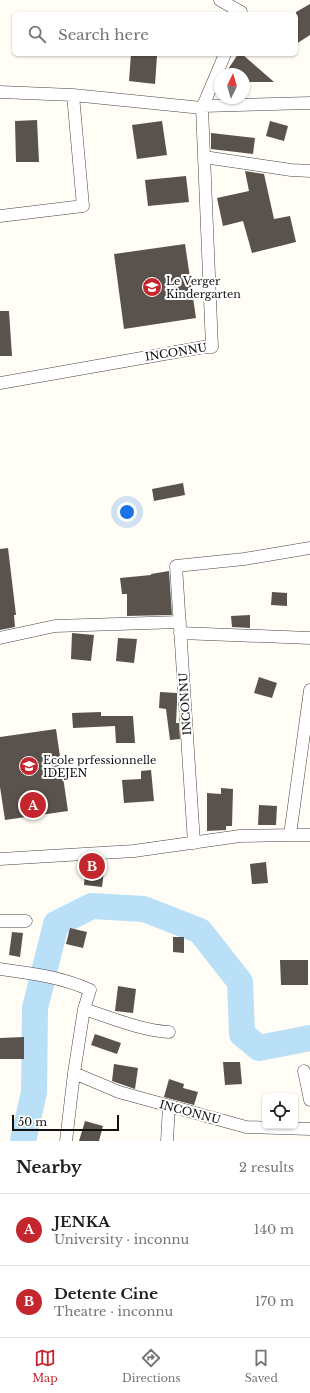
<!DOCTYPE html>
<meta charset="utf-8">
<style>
body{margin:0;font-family:"Libre Baskerville",serif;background:#f6f6f6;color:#202124}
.controls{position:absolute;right:12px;bottom:12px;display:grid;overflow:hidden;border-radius:6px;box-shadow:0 1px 3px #0004}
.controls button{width:36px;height:36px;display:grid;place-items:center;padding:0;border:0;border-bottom:1px solid #e0e0e0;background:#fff;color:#202124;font:20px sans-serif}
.compass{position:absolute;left:214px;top:68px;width:36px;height:36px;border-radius:50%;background:#fff;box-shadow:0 1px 3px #0004;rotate:5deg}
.scale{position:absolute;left:12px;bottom:10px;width:107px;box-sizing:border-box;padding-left:4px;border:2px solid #111;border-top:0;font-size:11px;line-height:14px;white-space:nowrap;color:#111;-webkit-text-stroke:3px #fff;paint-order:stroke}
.you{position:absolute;left:127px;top:512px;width:14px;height:14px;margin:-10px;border:3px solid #fff;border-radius:50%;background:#1a73e8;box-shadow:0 0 0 6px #1a73e833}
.badge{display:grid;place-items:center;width:26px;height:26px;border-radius:50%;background:#c4262e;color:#fff;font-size:13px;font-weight:700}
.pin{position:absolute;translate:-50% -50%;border:2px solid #fff;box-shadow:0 1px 4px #0006}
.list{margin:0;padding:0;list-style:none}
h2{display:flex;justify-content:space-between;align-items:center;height:52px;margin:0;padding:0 16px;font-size:17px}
h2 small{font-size:13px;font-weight:400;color:#757577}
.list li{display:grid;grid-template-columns:26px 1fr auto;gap:12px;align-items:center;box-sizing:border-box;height:72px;padding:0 16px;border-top:1px solid #e0e0e0}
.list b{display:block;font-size:15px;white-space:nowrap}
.list p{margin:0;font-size:13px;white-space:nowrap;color:#757577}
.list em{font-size:13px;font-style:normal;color:#757577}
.icon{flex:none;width:22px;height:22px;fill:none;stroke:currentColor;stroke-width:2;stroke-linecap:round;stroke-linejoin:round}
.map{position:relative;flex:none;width:310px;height:1141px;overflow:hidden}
.search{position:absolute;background:#fff;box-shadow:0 1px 3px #0004;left:12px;right:12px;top:12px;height:44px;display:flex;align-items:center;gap:10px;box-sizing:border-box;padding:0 14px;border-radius:6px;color:#757577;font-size:15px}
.sheet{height:196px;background:#fff}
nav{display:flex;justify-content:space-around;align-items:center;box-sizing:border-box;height:56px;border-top:1px solid #e0e0e0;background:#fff;font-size:11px;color:#757577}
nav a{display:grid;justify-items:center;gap:2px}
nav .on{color:#c4262e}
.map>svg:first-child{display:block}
</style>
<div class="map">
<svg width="310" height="1141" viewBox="0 0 310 1141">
<rect width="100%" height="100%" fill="#fffdf5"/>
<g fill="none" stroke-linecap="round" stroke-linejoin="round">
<path stroke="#b9e0f7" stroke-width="26" d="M23,1141L34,1092L35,1008L56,924L92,906L144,909L200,931L240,982L242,1034L259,1048L310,1038"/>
</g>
<path fill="#5a524d" d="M310,4V35L296,44V12Z
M131,54L157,56L155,84L129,81Z
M238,54H242L274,82H244V74H225Z
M37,120L39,162H16L15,121Z
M162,121L167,155L137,159L132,125Z
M270,121L288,126L284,141L266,136Z
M211,133L255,138L253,154L211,149Z
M245,171L264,174L274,219L290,216L296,242L252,253L243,221L223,226L217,198L249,191Z
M186,176L189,202L148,206L145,180Z
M185,244L196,318L124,329L114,254Z
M0,311H9L12,356H0Z
M183,483L185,495L154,501L152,489Z
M8,548L16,615H14L15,627L0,630V549Z
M169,571L172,615L127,616V594H122L120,578L151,575V574Z
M272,592L287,593V606L271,605Z
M250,615V628L232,627L231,616Z
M72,633L94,635L91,661L71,659Z
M118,638L137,639L134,663L116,661Z
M259,677L277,683L272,698L254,693Z
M160,692L177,693V703L176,723H179L180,739L170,740L166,709L159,708Z
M101,712V716H133L135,743H116L115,726L73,728L72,713Z
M56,729L68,811L5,820L0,787V737Z
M151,770L154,801L124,803L122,780L141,779V771Z
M221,788L233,789L232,826H226V830L207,831V793L221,794Z
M259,805L277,806L276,825H258Z
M86,861L105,862L102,887L84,885Z
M266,862L268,883L252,884L250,864Z
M70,928L87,932L83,948L66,944Z
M12,932L23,933L20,957L9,955Z
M173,937H184V953L173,952Z
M280,960H308V985H281Z
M118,986L136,989L133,1013L115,1011Z
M95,1034L121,1043L117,1054L91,1045Z
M24,1037V1059H0V1038Z
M223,1062H240L242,1084L225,1085Z
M114,1064L138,1068L135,1089L112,1081Z
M169,1079L184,1084L183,1088L198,1092L194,1105L164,1097Z
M85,1121L103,1126L99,1141H79Z"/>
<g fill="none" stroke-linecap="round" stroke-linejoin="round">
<defs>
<path id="minor" d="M220,0L241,12V14
M225,54L203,106L310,103
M0,92L73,95L202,108
M204,157L291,170L310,171
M0,216L83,206L73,95
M0,383L204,347H212L202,108L203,106
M180,633L310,638
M0,638L55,626L180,622
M290,835L310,690
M194,843L176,566L244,559L310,548
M0,859L134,851L240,836L290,835H310
M0,921H26
M0,969C30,973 62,977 90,990L84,1009C112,1018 140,1030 169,1032
M304,1071L310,1100
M74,1073L119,1092L246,1127L310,1129
M66,1141L74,1073L84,1009
M167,1141L169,1106"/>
</defs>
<use href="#minor" stroke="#444" stroke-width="13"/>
<use href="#minor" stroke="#fff" stroke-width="12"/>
</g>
<defs>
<symbol id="school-disc" viewBox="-11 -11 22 22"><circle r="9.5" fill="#c4262e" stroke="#fff"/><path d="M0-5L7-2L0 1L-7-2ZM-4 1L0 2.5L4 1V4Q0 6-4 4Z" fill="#fff"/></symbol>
</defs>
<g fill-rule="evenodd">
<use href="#school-disc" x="141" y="276" width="22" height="22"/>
<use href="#school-disc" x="18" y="755" width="22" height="22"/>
</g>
<g text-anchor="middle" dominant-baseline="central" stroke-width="4" stroke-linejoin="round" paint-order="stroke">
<g font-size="11" fill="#111" stroke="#fff" text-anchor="start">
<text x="166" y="281">Le Verger<tspan x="166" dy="13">Kindergarten</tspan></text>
<text x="43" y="760">Ecole prfessionnelle<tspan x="43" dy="13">IDEJEN</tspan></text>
</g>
<g font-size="11" fill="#111" stroke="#fff">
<text transform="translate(176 352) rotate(-9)">INCONNU</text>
<text transform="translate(185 704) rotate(-94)">INCONNU</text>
<text transform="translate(190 1112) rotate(15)">INCONNU</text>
</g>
</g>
</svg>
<div class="controls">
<button><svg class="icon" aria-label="locate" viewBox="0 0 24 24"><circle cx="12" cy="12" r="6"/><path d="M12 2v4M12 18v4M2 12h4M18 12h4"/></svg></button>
</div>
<svg class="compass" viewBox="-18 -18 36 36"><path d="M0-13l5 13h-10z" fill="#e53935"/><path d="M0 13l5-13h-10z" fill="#757577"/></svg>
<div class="scale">50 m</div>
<div class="you"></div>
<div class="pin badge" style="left:33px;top:805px">A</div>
<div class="pin badge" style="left:92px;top:866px">B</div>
<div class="search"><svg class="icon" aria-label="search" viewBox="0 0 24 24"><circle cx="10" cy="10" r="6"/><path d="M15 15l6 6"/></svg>Search here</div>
</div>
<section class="sheet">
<h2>Nearby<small>2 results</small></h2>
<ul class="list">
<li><span class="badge">A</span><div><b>JENKA</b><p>University · inconnu</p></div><em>140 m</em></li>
<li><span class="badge">B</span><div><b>Detente Cine</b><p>Theatre · inconnu</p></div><em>170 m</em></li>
</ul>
</section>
<nav>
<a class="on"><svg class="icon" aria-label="map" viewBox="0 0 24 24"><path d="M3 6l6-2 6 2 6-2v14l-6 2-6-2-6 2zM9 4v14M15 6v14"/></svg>Map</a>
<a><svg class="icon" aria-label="directions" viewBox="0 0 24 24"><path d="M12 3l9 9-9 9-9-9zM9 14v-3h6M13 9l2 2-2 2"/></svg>Directions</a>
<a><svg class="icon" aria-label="saved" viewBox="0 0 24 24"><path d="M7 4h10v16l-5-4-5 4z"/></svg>Saved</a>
</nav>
